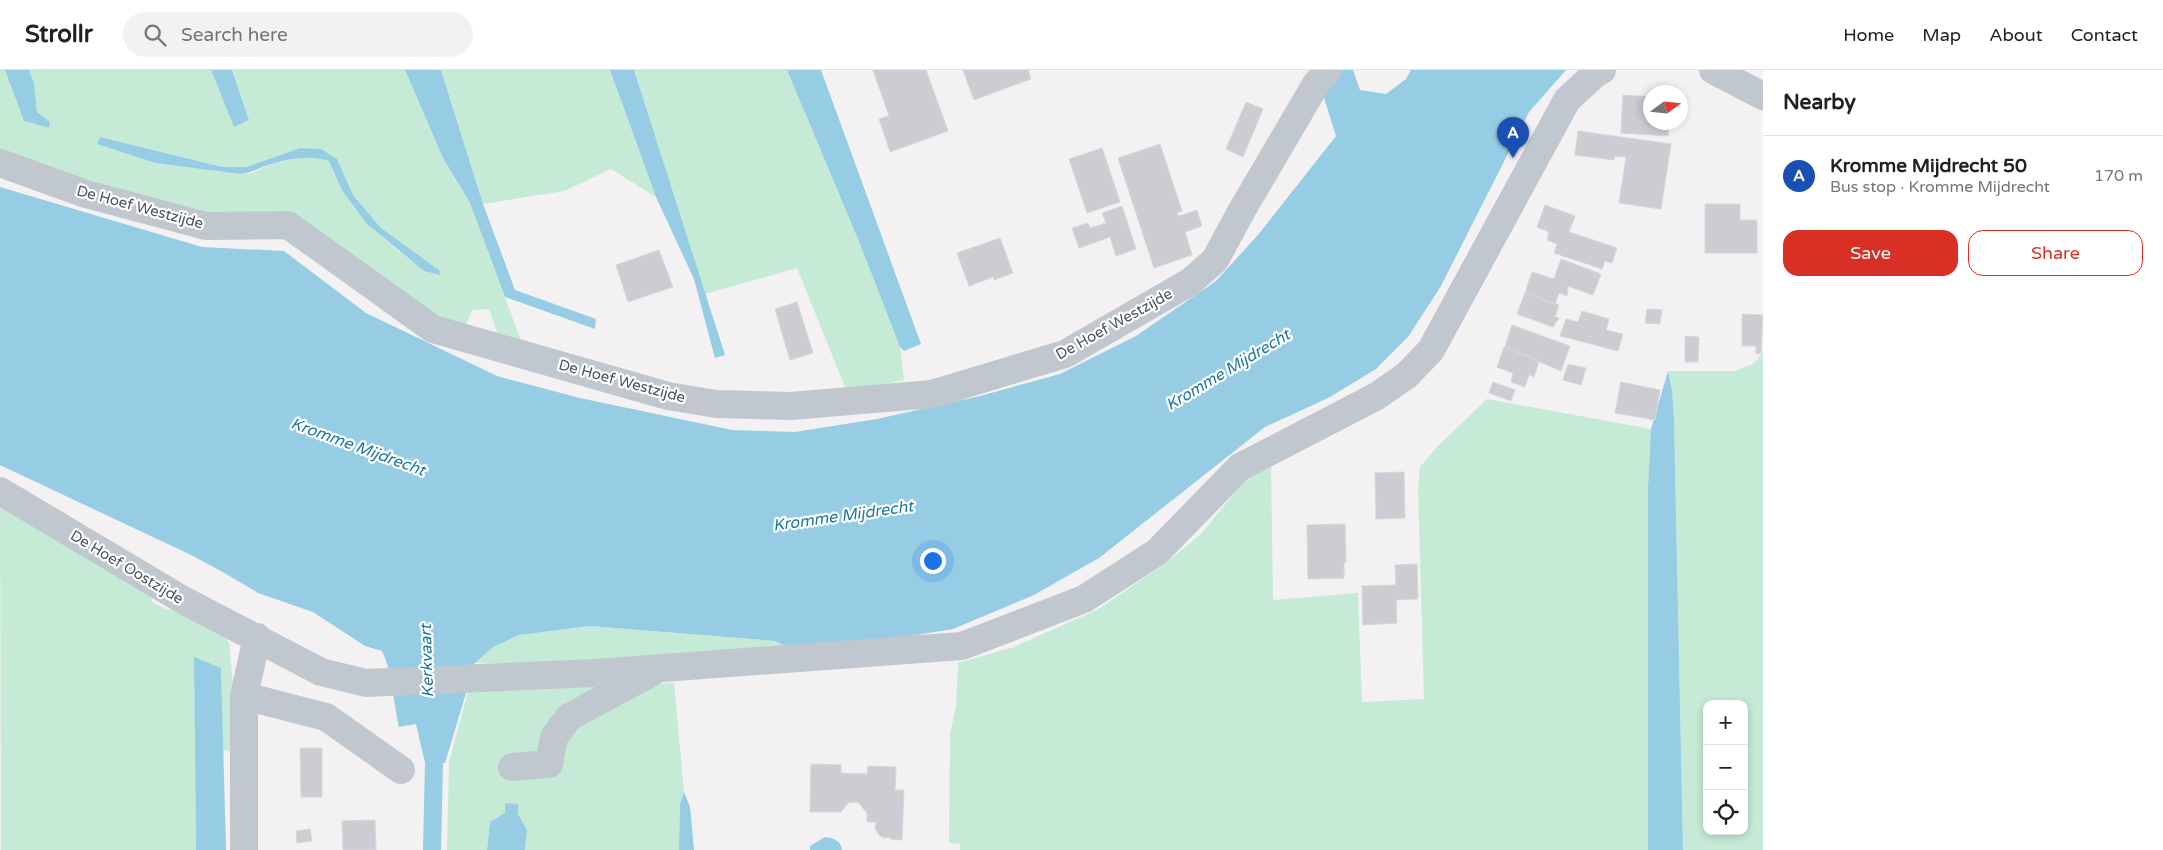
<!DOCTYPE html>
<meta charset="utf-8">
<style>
body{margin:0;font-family:"Varela Round",sans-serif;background:#f2f2f2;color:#202124}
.controls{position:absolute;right:15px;bottom:15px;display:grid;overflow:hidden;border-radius:10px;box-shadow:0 2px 8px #0003}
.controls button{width:45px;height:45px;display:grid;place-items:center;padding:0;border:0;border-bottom:1px solid #e0e0e0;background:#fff;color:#202124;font:25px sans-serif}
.compass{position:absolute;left:1643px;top:15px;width:45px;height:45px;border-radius:50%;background:#fff;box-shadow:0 2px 8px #0003;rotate:75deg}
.you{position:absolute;left:932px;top:490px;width:18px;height:18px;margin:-12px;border:4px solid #fff;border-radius:50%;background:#1a73e8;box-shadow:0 0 0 8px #1a73e833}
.badge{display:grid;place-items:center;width:32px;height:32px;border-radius:50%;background:#d93025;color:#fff;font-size:16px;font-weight:700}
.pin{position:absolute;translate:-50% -41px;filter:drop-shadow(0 1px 2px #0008)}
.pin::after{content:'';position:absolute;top:26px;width:18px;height:15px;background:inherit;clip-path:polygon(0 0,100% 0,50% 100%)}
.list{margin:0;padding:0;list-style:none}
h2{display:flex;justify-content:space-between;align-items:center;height:65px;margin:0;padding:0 20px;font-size:21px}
h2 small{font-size:16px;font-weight:400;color:#757577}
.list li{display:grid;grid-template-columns:32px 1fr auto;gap:15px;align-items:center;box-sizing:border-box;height:80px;padding:0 20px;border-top:1px solid #e0e0e0}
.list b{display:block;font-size:19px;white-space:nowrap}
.list p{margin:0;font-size:16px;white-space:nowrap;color:#757577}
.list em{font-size:16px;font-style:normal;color:#757577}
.actions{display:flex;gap:10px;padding:15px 20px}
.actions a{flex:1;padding:11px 0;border:1px solid #d93025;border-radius:15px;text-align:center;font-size:18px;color:#d93025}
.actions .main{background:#d93025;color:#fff}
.icon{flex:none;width:28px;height:28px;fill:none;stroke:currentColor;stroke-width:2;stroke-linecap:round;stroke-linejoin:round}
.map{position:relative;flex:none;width:1763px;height:780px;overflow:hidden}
header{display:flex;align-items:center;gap:30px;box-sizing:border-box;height:70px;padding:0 25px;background:#fff;border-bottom:1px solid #e0e0e0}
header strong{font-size:24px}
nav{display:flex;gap:28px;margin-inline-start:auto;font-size:18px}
.search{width:350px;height:45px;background:#f2f2f2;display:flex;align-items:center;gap:12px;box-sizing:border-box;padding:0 18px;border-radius:28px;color:#757577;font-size:19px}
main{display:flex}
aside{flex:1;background:#fff}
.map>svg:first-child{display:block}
</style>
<header>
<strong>Strollr</strong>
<div class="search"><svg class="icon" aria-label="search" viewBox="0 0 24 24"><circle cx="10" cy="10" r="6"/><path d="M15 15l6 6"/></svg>Search here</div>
<nav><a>Home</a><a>Map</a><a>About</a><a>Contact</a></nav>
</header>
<main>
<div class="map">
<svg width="1763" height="780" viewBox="0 0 1763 780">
<rect width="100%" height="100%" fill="#f3f1f1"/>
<path fill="#c5ebd7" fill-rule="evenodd" d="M0,0H5L24,51L49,58L50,52L37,42L34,13L29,0H211L234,56L249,50L232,0H405L443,88L470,133L524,279L500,271L489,239L472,240L465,257L445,253L295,146L195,144L0,91ZM100,67L223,97H246L300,78L337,90L353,125L381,158L439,200V205C423,202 413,192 400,182C364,153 348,133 329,91L318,87L300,88L273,93L252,103L240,104L204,99Z
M441,0H610L656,127L611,99L564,121L483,134Z
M634,0H787L860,174L900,277L904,310L847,322L797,198L705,224Z
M1763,282V780H1683L1674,348L1672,320L1668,301H1735L1753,294ZM1707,634H1744V761H1707Z
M1487,329L1651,359L1648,417V780H960V774L949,773L950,664L956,637L958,593L1014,577L1097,540L1162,496L1201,464L1237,420L1261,397L1271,391L1273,530L1358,523L1362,632L1424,629L1418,418L1420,397L1437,377Z
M0,433L151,516L152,532L167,540L186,537L218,557L229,573L234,625V682L223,680L221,598L194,588L196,780H1Z
M590,556L775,571L787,577L539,595L475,593L493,577L519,565Z
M674,613L684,722L680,734L679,780H525L527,760L518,744V735L505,733V743L490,753L487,780H447L449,692L468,622Z"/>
<path fill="#96cde4" d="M5,0H29L34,13L37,42L50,52L49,58L24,51Z
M211,0H232L249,50L234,57Z
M405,0H441L483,134L515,220L596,249L595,259L505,227L470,133L443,88Z
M610,0H634L725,285L715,288L694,209L656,127Z
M787,0H821L921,274L904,281L900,277L860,174Z
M1323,0H1353L1360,20L1386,24L1406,9L1411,0H1566L1529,42L1441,216L1408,267L1376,299L1330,327L1265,357L1099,488L1034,525L953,559L874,572L788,577L775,571L590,556L519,565L493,577L475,593L445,693H443L441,780H423L425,693L416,654L399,657C393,632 393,604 382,581L365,576L313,542L258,523L221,501L189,484L0,395V117L202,177L284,181L366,243L497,306L580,328L732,360L795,362L877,349L980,326L1060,304L1136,266L1216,211L1258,165L1336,66L1324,28Z
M100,67L223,97H246L300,78L321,79L337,89L353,125L381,158L439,200L440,205L424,201L367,154L342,120L329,91C311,85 292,88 274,93C262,96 253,103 240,104L156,93L97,74Z
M1668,301L1672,320L1674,348L1683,780H1648V417L1651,359Z
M194,587L221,598L226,780H196Z
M684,722L690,737L694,780H679L680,734Z
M505,733L518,734V744L527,760L525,780H487L490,752L505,743Z
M825,767C833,768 841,770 842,780H810V776Z"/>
<path fill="#cbcdd3" stroke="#d6d7db" d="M873,0H926L948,61L890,82L879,49L889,46Z
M963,0H1028L1031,9L974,30Z
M1623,25L1650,27V52H1669L1668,66L1621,63Z
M1246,32L1263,39L1243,87L1226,79Z
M1578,61L1671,74L1661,139L1619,133L1626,87L1615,86L1614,90L1575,85Z
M1160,74L1182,141L1177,143L1179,146L1197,140L1202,156L1185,162L1192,185L1154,198L1118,88Z
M1102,78L1120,132L1087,143L1069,89Z
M1705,134H1740V150H1757V183H1705Z
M1545,135L1575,146L1569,162L1617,178L1612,193L1605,191L1602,199L1554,183L1557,174L1547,170L1549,162L1537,157Z
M1122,136L1136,179L1116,186L1110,167L1079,178L1072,158L1088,153L1090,158L1106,153L1102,143Z
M1000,168L1013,203L994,210L993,207L969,216L957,183Z
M659,180L673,217L628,232L616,195Z
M1561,189L1601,204L1593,225L1568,216L1567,226L1559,223L1555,234L1525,223L1532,202L1554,209Z
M1525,223L1559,235L1555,247L1559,248L1553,257L1517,244Z
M797,232L813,283L790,290L775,239Z
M1647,239L1662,240L1660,254L1645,253Z
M1582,241L1609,249L1606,260L1623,264L1618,281L1560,266L1566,249L1578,252Z
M1742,244L1763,245L1761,283L1756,284V276H1742Z
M1512,255L1570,276L1561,301L1505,277Z
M1685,266L1699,267L1698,292H1685Z
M1504,277L1536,289V291L1539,292L1534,307L1529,305L1525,317L1511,312L1513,303L1497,297Z
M1568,294L1586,298L1581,315L1563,310Z
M1493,312L1515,320L1511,331L1489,323Z
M1621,312L1660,320L1655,350L1615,343Z
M1404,402L1405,448L1376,449L1375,403Z
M1345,454L1346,492H1344V508L1308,509L1307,455Z
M1417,494L1418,529L1396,530L1397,553L1363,555L1362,516L1396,515L1395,495Z
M300,678H322V727H301Z
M811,694L841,695V703L867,704L868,696L896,697L895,720H904L902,770L890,769V767L884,768L879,765L875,758L876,752H867V743L858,732L848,733L841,742H810Z
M375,750L376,780H343L342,751Z
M310,759L312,771L297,773L296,761Z"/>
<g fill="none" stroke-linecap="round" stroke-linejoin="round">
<path stroke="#c1c7ce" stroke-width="28" d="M1713,0L1763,26
M0,93L86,124L206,156L288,155L433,259L668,326L716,334L791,336L932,324L1065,284L1190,212L1215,190L1242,140L1316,14L1328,0
M0,421L183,530L321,602L366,613L595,603L962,576L1084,529L1157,482L1240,397L1377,326L1407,305L1431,280L1567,30L1595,4L1602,0
M244,626L326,647L401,700
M512,697L549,694L554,667L569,647L653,602
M244,780V626L257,567"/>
</g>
<g text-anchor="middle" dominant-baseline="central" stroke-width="4.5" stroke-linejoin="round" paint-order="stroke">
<g font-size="15" fill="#4b535d" stroke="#fff">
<text transform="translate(140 137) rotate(15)">De Hoef Westzijde</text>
<text transform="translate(1114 254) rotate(-29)">De Hoef Westzijde</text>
<text transform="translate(622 311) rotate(15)">De Hoef Westzijde</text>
<text transform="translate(127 497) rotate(31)">De Hoef Oostzijde</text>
</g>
<g font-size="16" font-style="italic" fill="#1b789f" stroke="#fff">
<text transform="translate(1228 300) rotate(-31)">Kromme Mijdrecht</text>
<text transform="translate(358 377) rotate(20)">Kromme Mijdrecht</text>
<text transform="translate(843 446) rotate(-8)">Kromme Mijdrecht</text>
<text transform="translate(427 591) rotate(-92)">Kerkvaart</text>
</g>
</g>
</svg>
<div class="controls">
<button>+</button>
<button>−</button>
<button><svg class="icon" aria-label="locate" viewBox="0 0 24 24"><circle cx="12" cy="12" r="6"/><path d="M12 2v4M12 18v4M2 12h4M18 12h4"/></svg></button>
</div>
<svg class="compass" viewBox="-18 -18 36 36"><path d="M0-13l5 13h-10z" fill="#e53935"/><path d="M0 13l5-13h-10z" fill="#757577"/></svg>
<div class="you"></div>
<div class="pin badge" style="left:1513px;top:88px;background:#1a4fb4">A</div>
</div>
<aside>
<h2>Nearby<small></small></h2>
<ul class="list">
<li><span class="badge" style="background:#1a4fb4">A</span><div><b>Kromme Mijdrecht 50</b><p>Bus stop · Kromme Mijdrecht</p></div><em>170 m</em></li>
</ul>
<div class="actions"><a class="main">Save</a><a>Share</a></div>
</aside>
</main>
